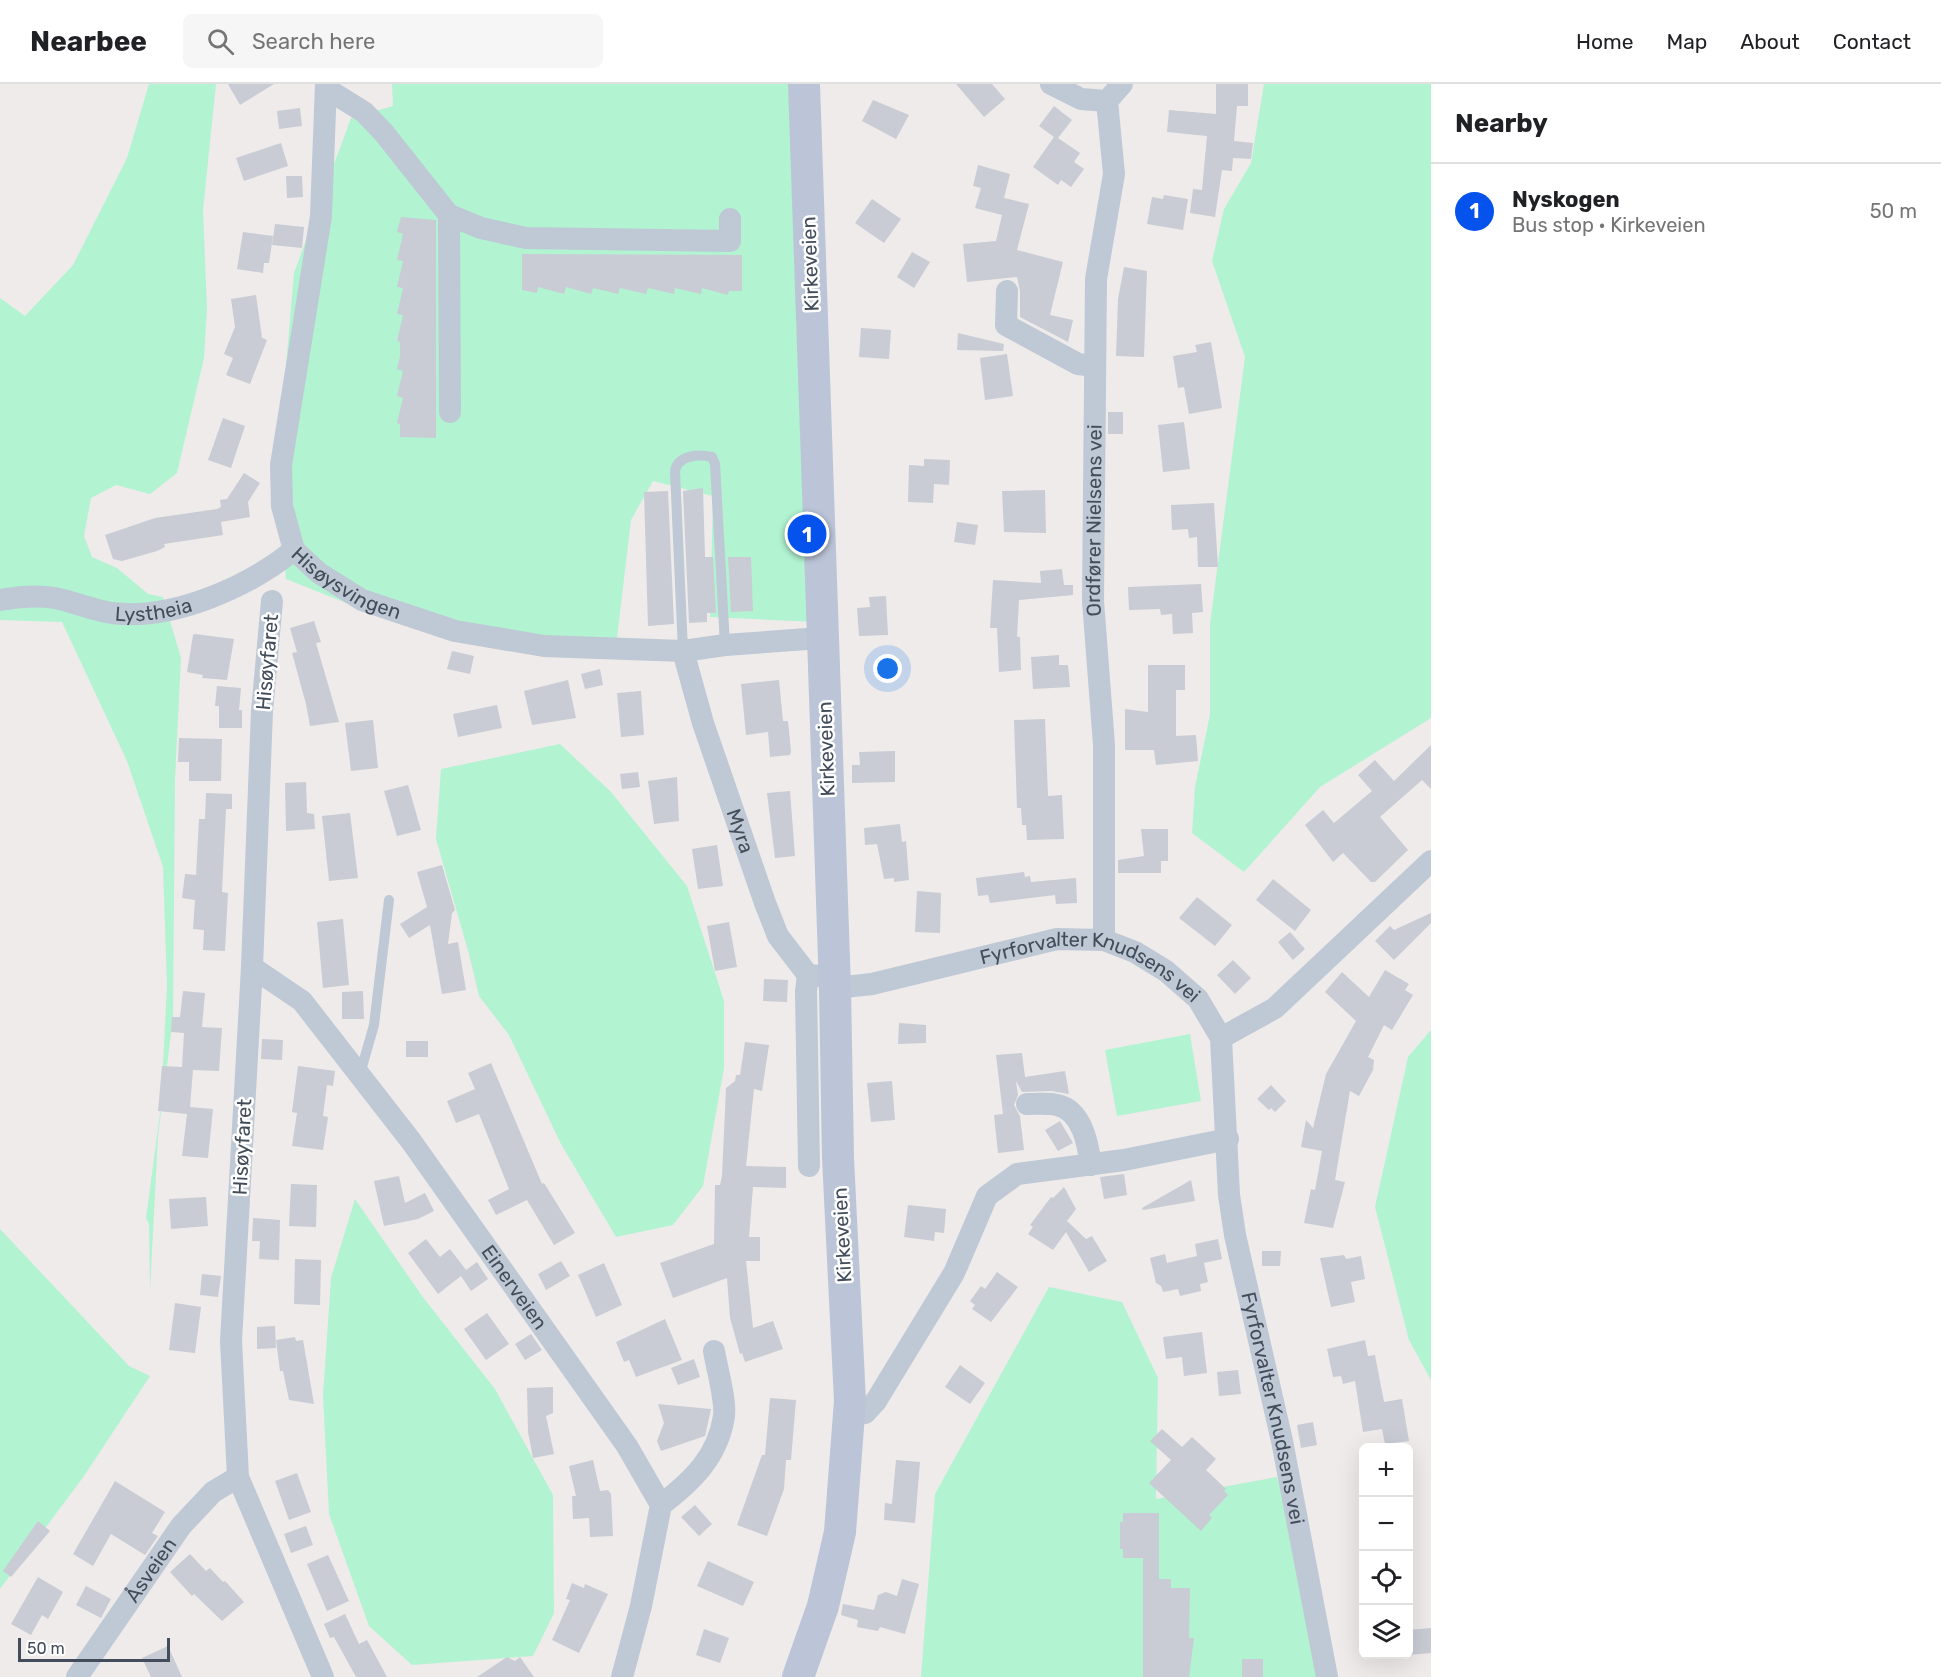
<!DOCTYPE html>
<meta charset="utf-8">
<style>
body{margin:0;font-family:Rubik,sans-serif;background:#f6f6f6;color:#202124}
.controls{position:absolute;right:18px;bottom:18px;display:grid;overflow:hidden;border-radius:9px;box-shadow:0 6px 24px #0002}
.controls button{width:54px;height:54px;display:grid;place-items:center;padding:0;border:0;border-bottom:2px solid #e0e0e0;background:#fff;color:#202124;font:30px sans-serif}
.scale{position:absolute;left:18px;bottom:15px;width:152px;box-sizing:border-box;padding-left:6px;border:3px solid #424c5a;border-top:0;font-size:16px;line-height:21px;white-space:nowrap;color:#424c5a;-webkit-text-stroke:4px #fff;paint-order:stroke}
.you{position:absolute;left:888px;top:585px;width:21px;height:21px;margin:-15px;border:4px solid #fff;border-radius:50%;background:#1a73e8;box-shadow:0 0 0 9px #1a73e833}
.badge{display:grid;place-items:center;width:39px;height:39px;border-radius:50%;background:#0652ed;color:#fff;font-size:20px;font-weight:700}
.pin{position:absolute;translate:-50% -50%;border:3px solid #fff;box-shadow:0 2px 6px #0006}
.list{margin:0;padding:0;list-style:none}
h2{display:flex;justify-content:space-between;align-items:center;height:78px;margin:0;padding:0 24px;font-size:26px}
h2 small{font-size:20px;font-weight:400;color:#757577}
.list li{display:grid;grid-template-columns:39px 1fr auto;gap:18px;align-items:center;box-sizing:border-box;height:96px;padding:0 24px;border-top:2px solid #e0e0e0}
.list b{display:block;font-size:22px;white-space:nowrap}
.list p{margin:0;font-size:20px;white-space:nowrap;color:#757577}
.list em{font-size:20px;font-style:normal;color:#757577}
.icon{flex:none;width:33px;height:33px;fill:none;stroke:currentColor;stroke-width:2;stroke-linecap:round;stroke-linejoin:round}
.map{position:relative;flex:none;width:1431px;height:1593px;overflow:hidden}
header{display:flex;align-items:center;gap:36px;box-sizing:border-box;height:84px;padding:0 30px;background:#fff;border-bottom:2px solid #e0e0e0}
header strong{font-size:28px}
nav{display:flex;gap:33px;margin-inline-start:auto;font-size:21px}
.search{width:420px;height:54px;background:#f6f6f6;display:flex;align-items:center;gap:15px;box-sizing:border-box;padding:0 21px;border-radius:9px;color:#757577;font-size:22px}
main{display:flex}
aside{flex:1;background:#fff}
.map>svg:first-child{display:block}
</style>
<header>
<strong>Nearbee</strong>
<div class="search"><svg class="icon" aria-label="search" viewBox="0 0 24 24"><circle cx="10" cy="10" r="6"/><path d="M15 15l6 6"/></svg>Search here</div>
<nav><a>Home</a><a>Map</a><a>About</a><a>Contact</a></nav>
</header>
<main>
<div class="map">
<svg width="1431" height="1593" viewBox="0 0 1431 1593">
<rect width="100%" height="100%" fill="#eeebea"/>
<path fill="#b2f3d2" d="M149,0H216L203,126L207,225L204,274L177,389L150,410L116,401L91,414L84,452L92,473L117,484L148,510L163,513L181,574L175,695L173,934L158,1052L150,1207L149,1140L146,1134L161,1022L167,901L163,783L127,677L62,538L0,536V214L25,232L73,181L127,74Z
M392,0H799L816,538L710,533L713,412L653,397L631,436L617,554L514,567L399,540L286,495L277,386L294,189L351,34L393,22Z
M1264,0H1431V634L1320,703L1244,788L1192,749L1195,703L1210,631V540L1245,273L1212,177L1224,125L1251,79Z
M560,660L611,708L687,802L724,917V984L703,1102L673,1141L616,1153L561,1060L509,951L479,912L469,870L436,755L441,685Z
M1431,946V1296L1409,1256L1375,1123L1408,973Z
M1190,950L1201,1017L1117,1032L1105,966Z
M355,1115L422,1212L495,1305L553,1411L554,1529L533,1572L412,1581L369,1542L329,1430L323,1312L331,1194Z
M0,1145L129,1282L150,1292L84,1392L0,1505Z
M1049,1203L1122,1218L1158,1294L1156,1415L1277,1393L1304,1484L1327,1593H921L935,1410Z"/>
<path fill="#c9ccd4" d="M228,0H274L240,21Z
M956,0H992L1005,15L984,33Z
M1216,0H1248V22H1237L1234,57L1253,59L1251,75L1233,74L1232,87L1222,86L1215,133L1190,129L1193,105L1202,106L1207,52L1167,48L1169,26L1216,30Z
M873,16L909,31L896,55L862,37Z
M1054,22L1072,36L1058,54L1080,69L1074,78L1084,85L1071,103L1061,96L1058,101L1033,83L1054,53L1039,42Z
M300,24L302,42L279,45L277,27Z
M281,59L288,82L244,97L236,74Z
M978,81L1010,90L1004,114L1029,120L1017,166L1063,178L1050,231L1073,236L1068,258L1020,233V207L1017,193L967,198L963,160L996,157L1002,131L975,124L981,104L973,102Z
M286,92H302L303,113L287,114Z
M1164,111L1188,115L1183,146L1147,140L1152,113L1163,115Z
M872,115L901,135L884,159L855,139Z
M401,133L436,136V354L400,353V340L397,339L403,314L397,312L403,287L397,285L400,272V258L397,257L403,231L397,230L403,204L397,203L403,177L397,176L403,150L397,148Z
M275,140L304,143L302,164L272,161Z
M243,148L273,152L269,179H264L263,189L237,185Z
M912,168L930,178L914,204L897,193Z
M522,170L742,171V207H729L728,211L702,204L701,210L675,204L674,210L648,204L646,210L620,204L618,210L593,204L591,210L566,203L564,210L538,203L537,209L522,206Z
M1124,183L1147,187L1144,273L1116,272L1118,215Z
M256,211L262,254L267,256L250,300L226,291L233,274L224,270L235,243L231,215Z
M861,244L891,246L889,275L859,273Z
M958,249L1004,260L1003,267L957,266Z
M1211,258L1222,324L1189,330L1184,303L1178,304L1173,272L1197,268L1195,261Z
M1007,270L1013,312L985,316L980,274Z
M1108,328H1123V350H1108Z
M223,334L245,342L231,384L208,376Z
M1184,338L1190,385L1163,388L1158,341Z
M924,375L950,376L949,401L934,400L933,419L908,418L909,381L924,382Z
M244,389L260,399L248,418L250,433L221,438L223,451L164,460L165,463L157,467L122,477L113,475L105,451L155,434L217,425L221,423L220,416L227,415Z
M703,404L705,473H713L716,529H707V538L689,539L683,407Z
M1045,406L1046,449L1004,448L1002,407Z
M668,407L674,540L648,542L644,408Z
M1214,419L1218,483H1198L1197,453L1189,454L1188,445L1172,446L1171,421Z
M957,438L978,441L975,461L954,458Z
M728,473H751L753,527L731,528Z
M1062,485L1064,501H1073V511L1019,516L1017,553H1020L1021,586L999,588L997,544H990L993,496L1041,499L1040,487Z
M1201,500L1203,528L1192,529L1193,549L1173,550L1172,530L1161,531L1160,525L1129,526L1128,503Z
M886,512L888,551L859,552L857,524L870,523L869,513Z
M314,537L321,558L316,559L339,638L310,642L306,620L292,569L297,568L290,544Z
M195,550L234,555L227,596L202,594L203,591L187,588L193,551Z
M452,567L474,572L470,590L447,585Z
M1059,571V581H1068L1070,603L1033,605L1031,573Z
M1148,581H1185V606H1176V652L1196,651L1198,677L1156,681L1154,666H1125V625L1148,628Z
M600,585L603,601L585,605L581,590Z
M568,596L576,634L532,641L524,607Z
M779,596L783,637H788L791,667L790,671L770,673L768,648L746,651L741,600Z
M217,602L241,604L239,626H242V644H219V622H215Z
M641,607L644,651L621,653L617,609Z
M497,621L502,644L458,653L453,630Z
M1045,635L1048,712L1062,711L1064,755L1027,756L1026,741H1022L1021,724H1017L1014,636Z
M373,636L378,684L351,687L345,639Z
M179,654L222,655L221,697H189V678H178Z
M1431,661V705L1422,696L1380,733L1408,766L1375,798H1371L1343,769L1333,778L1305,741L1323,726L1334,739L1372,707L1358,691L1375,676L1394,697Z
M895,667V698L852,699V681H860L859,668Z
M638,688L640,703L622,705L620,690Z
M677,693L679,737L654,740L648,697Z
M306,698L307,729L314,730L315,745L286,747L285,699Z
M408,701L421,746L397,752L384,707Z
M790,707L795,772L775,774L767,709Z
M206,709L232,710V725H226L222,808L228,809L225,867L203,866L204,846L193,845L195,816L182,814L185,790L196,791L199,735H205Z
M350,729L358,794L329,797L322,732Z
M900,740L902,758L906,757L909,796L894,798V794L884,795L877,760L865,761L864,744Z
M1141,745H1168V777H1161V789H1118V776L1144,772Z
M717,761L723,802L698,805L692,765Z
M442,781L455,826L452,829L448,860L458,858L466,906L442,910L430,841L409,854L400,840L427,823L417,788Z
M1024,788L1025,793L1030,792L1031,798L1076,794L1077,819L1056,820L1055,811L990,819L988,811L978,812L976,794Z
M1273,795L1311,826L1295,847L1256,816Z
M917,807L941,809L940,849L915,848Z
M1197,813L1232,841L1215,862L1179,834Z
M1431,829V839L1394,876L1375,857L1390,842L1394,846Z
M343,835L349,901L323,904L317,838Z
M729,838L737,883L715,887L707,842Z
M1290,848L1305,865L1293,876L1278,858Z
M1233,876L1251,894L1235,910L1217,891Z
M1385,886L1409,900L1405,906L1413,911L1392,946L1384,941L1368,973L1374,976L1373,986L1359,1012L1350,1007L1335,1096L1345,1098L1333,1144L1304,1139L1311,1105L1315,1106L1322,1067L1301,1063L1306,1036L1313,1044L1326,990L1356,937L1325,908L1342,888L1369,913Z
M764,895L788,896L787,918L763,917Z
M183,907L205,909L202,943L222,944L219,987L193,986L190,1023L213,1025L208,1074L182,1072L187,1030L158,1027L162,982L182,983L184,949L171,948L172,933H180Z
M363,907L364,935H342V908Z
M899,939L926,941V959L898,960Z
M262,955L283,956L282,976L261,975Z
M406,957H428V973H406Z
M745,958L769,961L762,1007L754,1005L746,1082L786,1083V1104L753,1103L749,1153H760V1177H746L753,1244L773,1237L783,1265L745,1278L742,1269L740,1270L730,1234L727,1194L673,1214L660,1179L714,1160L715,1101H720L722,1092L726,1004L735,997L736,991H740Z
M1022,969L1025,993L1065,987L1069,1010L1051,1007L1022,1008L1016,997L1018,1011L1014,1021L1020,1032L1024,1066L998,1069L994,1031L1003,1030L996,971Z
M491,979L542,1100L544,1099L575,1149L554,1161L527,1116L496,1131L488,1116L509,1105L479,1030L456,1039L447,1017L475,1005L468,989Z
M298,982L335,987L333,1002L327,1001L323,1032L328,1033L323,1066L292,1062L297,1029L292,1028Z
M892,997L895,1036L871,1038L867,999Z
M1271,1001L1286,1017L1275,1028L1271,1024L1269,1026L1257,1015Z
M1060,1037L1073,1059L1058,1067L1045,1046Z
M1124,1090L1127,1111L1104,1115L1100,1093Z
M399,1092L405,1119L425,1109L434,1127L418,1135L384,1142L374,1097Z
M1191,1096L1195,1117L1143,1126L1142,1124Z
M291,1100L317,1101L316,1143L289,1142Z
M1064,1103L1076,1125L1067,1137L1086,1155L1092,1152L1107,1177L1089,1188L1066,1148L1053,1166L1028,1150L1033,1143L1030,1141L1051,1113L1053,1114Z
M206,1113L208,1142L171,1145L169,1115Z
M908,1121L946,1125L944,1149L935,1148L934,1157L904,1153Z
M253,1134L280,1136L279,1176L259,1175L260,1157H252Z
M426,1155L440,1173L450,1165L466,1186L477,1178L488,1195L471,1207L461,1192L438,1210L408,1169Z
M1218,1155L1222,1175L1204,1179L1208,1198L1200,1200L1201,1207L1180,1212L1178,1205L1163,1208L1161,1202L1156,1199L1150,1174L1165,1170L1167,1179L1197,1172L1195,1160Z
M1262,1167H1281L1280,1182H1262Z
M1344,1171L1346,1175L1361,1172L1365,1195L1351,1198L1355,1218L1331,1223L1320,1174Z
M295,1175L321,1176L320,1221L294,1220Z
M561,1177L570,1192L546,1206L538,1190Z
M604,1179L622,1221L596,1233L578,1191Z
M997,1188L1018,1203L991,1238L972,1225L975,1221L970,1217L981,1202L985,1205Z
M202,1190L221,1192L218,1213L200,1211Z
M175,1219L201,1223L195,1269L169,1266Z
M487,1229L509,1260L486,1276L464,1245Z
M665,1235L682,1276L636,1293L629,1276L624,1278L616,1258Z
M275,1242L276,1264L257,1265V1243Z
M1202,1248L1207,1289L1184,1292L1182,1273L1166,1275L1163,1253Z
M531,1250L542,1266L525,1276L515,1260Z
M295,1253L296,1257L303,1256L314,1320L289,1316L283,1287H280L276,1256Z
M1365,1256L1368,1272L1375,1271L1384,1318L1402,1315L1409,1357L1385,1360L1382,1345L1363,1348L1355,1297L1343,1300L1341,1292L1333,1293L1327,1265Z
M694,1275L700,1293L678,1301L671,1284Z
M960,1281L985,1299L970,1320L945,1303Z
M1238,1286L1241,1310L1219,1312L1217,1288Z
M553,1303V1329L546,1332L554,1370L533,1374L528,1348L527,1304Z
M770,1314L796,1316L791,1376H786L784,1405L767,1452L737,1441L762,1371H765Z
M658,1320L711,1325L705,1352L661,1367L657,1357L664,1339Z
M1313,1338L1317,1361L1301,1364L1297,1341Z
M1162,1345L1182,1363L1192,1353L1216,1375L1206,1386L1226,1405L1224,1407L1228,1411L1209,1431L1212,1434L1201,1447L1149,1399L1171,1376L1150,1357Z
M593,1376L600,1407L608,1406L611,1410L613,1452L590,1453L589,1434L573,1435L572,1412H576L569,1382Z
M896,1376L920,1378L915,1439L884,1436L885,1419L892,1420Z
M297,1389L311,1428L289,1436L275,1397Z
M115,1397L165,1428L152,1449L158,1452L145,1471L111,1450L93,1482L73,1470Z
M695,1421L712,1440L699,1452L681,1433Z
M1123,1429H1159V1495H1171V1504H1190L1189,1554H1194L1189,1593H1143V1474H1123V1465H1120V1438H1123Z
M38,1437L50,1447L11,1493L3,1487Z
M306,1442L313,1461L291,1469L284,1450Z
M190,1470L206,1487L210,1484L223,1498L225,1497L244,1518L222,1537L194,1510L192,1512L170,1488Z
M328,1471L349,1517L327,1527L307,1480Z
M708,1477L754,1498L743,1522L697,1502Z
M38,1493L63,1508L48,1535L42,1531L31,1551L11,1540Z
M902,1495L919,1500L905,1550L880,1543L878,1547L857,1543L858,1536L841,1531L843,1520L874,1526L878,1511L886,1508L897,1512Z
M572,1499L584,1504L585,1500L608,1510L579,1569L552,1556L570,1516L566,1515Z
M86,1502L111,1515L101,1534L76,1521Z
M345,1530L359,1560L367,1556L387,1593H356L334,1553L330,1554L324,1540Z
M1431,1544V1569L1408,1571V1546Z
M704,1545L729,1554L720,1579L696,1571Z
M168,1562L182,1593H151L142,1574Z
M507,1573L515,1577L520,1573L534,1593H477Z
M1242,1575H1263V1593H1242Z"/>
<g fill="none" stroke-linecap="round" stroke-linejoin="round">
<path stroke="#bfc8d5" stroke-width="10" d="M683,567L675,387C678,371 698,370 712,373L715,380L725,561
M360,990L374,941L389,816"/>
<g stroke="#bfc8d5" stroke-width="22">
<path id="s1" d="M326,0L321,132L281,381L282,422L294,466L319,489L362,516L455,547L544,562L683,567L725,561L821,554"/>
<path d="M1051,0L1081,15L1107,17"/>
<path d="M327,10H335L364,28L384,49L449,131L481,144L526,154L730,157V135"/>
<path d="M449,131L450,328"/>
<path d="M1007,207L1006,241L1078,280L1094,282"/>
<path id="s2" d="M0,516C17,513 38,511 55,514C74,518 93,526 112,529C172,537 248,503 294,466"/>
<path d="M272,517L262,627L252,883L231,1257L238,1393L323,1593"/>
<path id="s3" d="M683,567L703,639L765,819L778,852L808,891L835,893"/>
<path id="s4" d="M1104,856V661L1093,517L1096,195L1114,90L1107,17L1122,0"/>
<path id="s5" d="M252,883L302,917L411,1057L627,1362L661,1421L641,1522L622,1593"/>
<path d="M808,891L806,907L809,1082"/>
<path id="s6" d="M835,904L872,900L1057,855L1104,856L1135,868L1166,887L1198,915L1221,954L1229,1111L1235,1151L1282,1357L1327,1593"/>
<path d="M1221,954L1275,924L1431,777"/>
<path d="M1027,1020C1037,1020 1048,1019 1057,1021C1082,1026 1088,1060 1091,1081"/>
<path d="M849,1331L865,1329L876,1317L954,1189L987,1112L1017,1090L1124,1076L1228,1055"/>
<path d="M661,1421C692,1397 718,1373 724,1332C726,1316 717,1285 714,1267"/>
<path id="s7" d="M77,1593L181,1442L213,1408L238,1393"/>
</g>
<path stroke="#bbc5d7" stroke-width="32" d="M798,1593L823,1522L840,1448L850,1317L838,1074L835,904L804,0"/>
</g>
<g text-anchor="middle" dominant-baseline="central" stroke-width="5" stroke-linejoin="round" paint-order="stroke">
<g font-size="20" fill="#424c5a" stroke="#fff">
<text transform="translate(810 180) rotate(-92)">Kirkeveien</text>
<text stroke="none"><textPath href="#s4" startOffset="420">Ordfører Nielsens vei</textPath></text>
<text stroke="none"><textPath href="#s1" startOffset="534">Hisøysvingen</textPath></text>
<text stroke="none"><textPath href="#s2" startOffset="156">Lystheia</textPath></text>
<text transform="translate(267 578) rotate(-85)">Hisøyfaret</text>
<text transform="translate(826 665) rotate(-92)">Kirkeveien</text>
<text stroke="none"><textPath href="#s3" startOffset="189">Myra</textPath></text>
<text stroke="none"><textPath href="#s6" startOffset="267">Fyrforvalter Knudsens vei</textPath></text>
<text transform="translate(242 1063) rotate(-87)">Hisøyfaret</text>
<text transform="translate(842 1151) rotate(-93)">Kirkeveien</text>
<text stroke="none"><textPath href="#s5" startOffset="417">Einerveien</textPath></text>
<text stroke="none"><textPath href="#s6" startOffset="807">Fyrforvalter Knudsens vei</textPath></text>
<text stroke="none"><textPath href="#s7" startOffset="130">Åsveien</textPath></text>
</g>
</g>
</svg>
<div class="controls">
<button>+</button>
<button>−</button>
<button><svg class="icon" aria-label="locate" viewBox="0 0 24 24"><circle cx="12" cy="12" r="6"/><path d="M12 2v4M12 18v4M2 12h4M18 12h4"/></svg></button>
<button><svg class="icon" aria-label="layers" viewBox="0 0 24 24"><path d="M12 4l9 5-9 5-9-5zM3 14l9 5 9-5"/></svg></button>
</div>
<div class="scale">50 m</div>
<div class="you"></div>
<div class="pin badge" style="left:807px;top:450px">1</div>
</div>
<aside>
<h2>Nearby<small></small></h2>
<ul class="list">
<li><span class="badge">1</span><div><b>Nyskogen</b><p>Bus stop · Kirkeveien</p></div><em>50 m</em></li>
</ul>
</aside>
</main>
